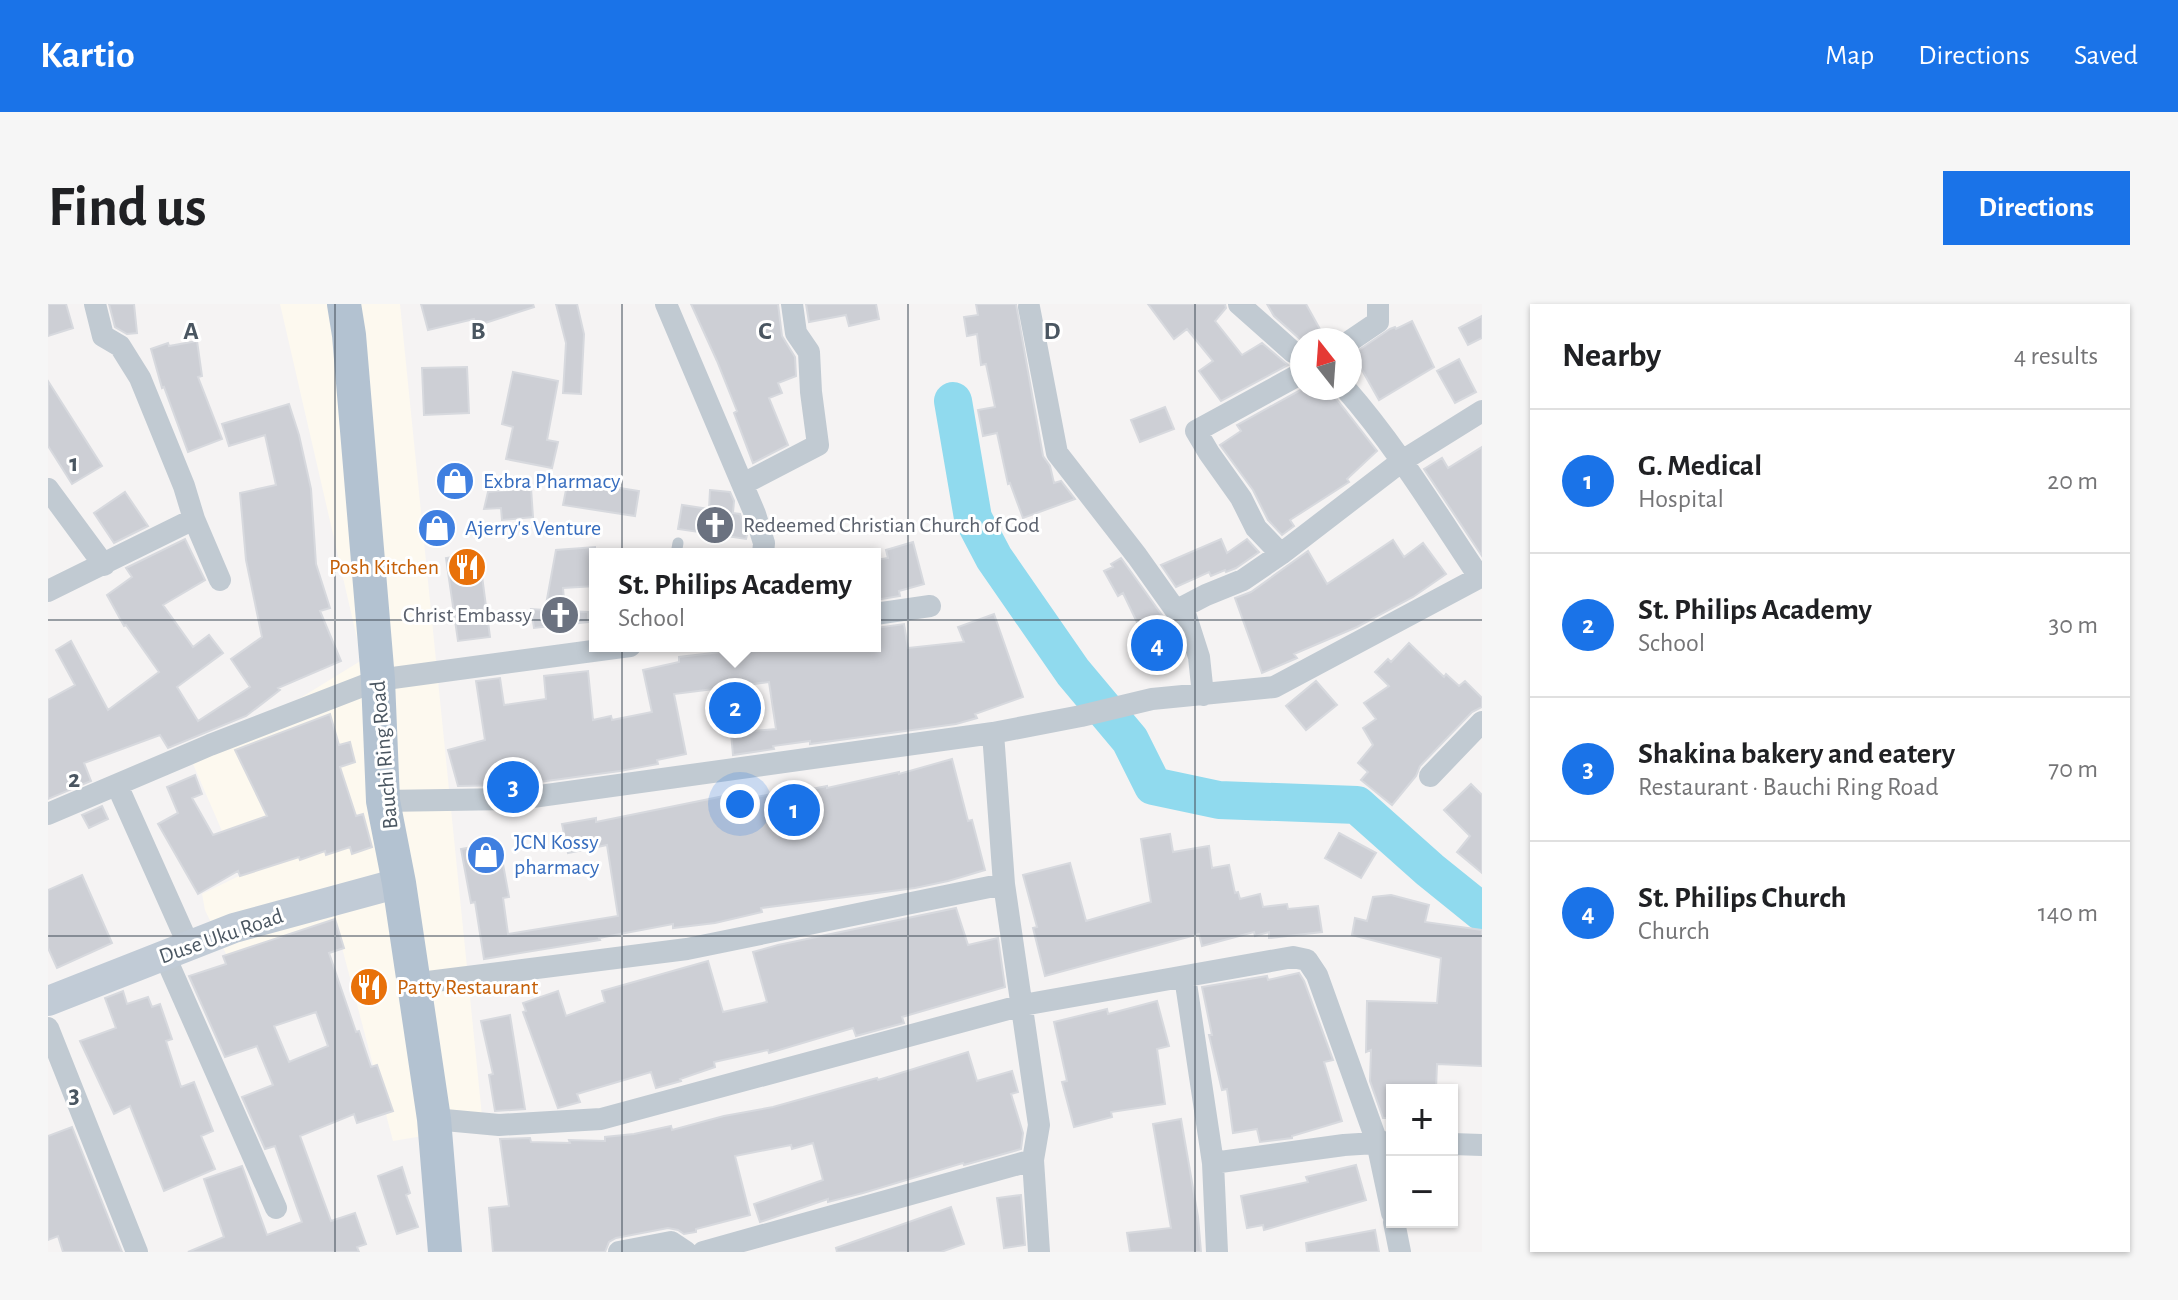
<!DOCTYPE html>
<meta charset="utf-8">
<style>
body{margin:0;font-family:"Alegreya Sans",sans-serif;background:#f6f6f6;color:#202124}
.controls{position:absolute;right:24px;bottom:24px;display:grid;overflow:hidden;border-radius:0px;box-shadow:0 2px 6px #0004}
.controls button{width:72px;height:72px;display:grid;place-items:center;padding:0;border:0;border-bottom:2px solid #e0e0e0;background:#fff;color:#202124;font:40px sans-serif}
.compass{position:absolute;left:1242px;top:24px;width:72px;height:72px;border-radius:50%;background:#fff;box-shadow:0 2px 6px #0004;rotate:343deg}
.you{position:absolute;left:692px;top:500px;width:28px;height:28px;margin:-20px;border:6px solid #fff;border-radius:50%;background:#1a73e8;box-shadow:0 0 0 12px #1a73e833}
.badge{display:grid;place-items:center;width:52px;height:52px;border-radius:50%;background:#1a73e8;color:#fff;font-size:26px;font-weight:700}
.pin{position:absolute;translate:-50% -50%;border:4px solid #fff;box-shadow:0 2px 8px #0006}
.popup{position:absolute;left:541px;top:244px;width:292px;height:104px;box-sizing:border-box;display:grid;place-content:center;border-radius:0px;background:#fff;filter:drop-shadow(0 2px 6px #0005);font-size:26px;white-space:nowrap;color:#757577}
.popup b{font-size:30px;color:#202124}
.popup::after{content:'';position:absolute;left:50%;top:100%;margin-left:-16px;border:16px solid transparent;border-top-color:#fff}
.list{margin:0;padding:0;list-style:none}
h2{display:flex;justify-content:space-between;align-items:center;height:104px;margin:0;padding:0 32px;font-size:34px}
h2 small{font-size:26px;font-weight:400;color:#757577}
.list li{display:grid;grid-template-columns:52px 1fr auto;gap:24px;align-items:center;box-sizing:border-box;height:144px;padding:0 32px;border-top:2px solid #e0e0e0}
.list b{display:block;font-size:30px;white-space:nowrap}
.list p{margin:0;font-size:26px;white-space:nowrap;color:#757577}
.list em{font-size:26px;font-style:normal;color:#757577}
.map{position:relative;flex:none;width:1434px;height:948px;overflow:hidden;border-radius:0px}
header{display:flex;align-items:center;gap:48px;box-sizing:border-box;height:112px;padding:0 40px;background:#1a73e8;color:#fff}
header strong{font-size:38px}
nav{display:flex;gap:44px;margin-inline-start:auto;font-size:28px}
.intro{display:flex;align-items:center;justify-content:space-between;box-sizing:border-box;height:192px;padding:0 48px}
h1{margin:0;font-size:56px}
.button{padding:20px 36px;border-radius:0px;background:#1a73e8;color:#fff;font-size:28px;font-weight:700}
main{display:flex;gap:48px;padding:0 48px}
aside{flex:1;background:#fff;border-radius:0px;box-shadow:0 2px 6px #0004}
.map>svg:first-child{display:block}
</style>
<header>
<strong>Kartio</strong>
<nav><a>Map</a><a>Directions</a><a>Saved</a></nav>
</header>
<div class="intro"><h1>Find us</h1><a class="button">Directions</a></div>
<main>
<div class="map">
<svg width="1434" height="948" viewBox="0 0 1434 948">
<rect width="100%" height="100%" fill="#f5f3f3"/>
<path fill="#fdf9ef" d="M232,0H352L435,822L345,837L287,617L179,652L157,606L154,590L193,571L145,460L314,356Z"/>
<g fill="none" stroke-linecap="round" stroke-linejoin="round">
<path stroke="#90daee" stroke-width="38" d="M905,97L925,214L946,254L1025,368L1082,436L1105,482L1171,496L1309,501L1382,566L1434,608"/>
</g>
<path fill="#cdcfd5" stroke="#d7d9de" stroke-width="2" fill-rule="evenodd" d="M0,0H18L25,24L0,32Z
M61,0H86L89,29L79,30L67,23Z
M373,0H485L486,3L428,22L426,15L380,26Z
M508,0H529L536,30L533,90L515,89L518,39Z
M643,0H730L734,32L747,53L748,72L730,79L734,89L721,94L740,141L705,159L686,109L689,107L669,57Z
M758,0H828L831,15L801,22L798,11L761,18Z
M928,0H968L995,152L1002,162L1006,179L1013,177L1027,195L975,214L962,179L960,180L949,129L935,132L930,106L947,103L938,60L933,61L929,30L919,32L916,13L930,11Z
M1100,0H1177L1178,4L1167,17L1194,51L1214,39L1240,61L1173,97L1151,67L1165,57L1139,25L1126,35Z
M1219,0H1258L1278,36H1253L1226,12Z
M1434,12V34L1420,41L1411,24Z
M1364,17L1386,63L1331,96L1305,50L1342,25L1347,23L1348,25Z
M149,37L154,72L150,73L174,135L140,148L116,83L114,84L103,45L120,39L121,42Z
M1411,55L1428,88L1407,99L1389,67Z
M419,63L421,109L376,111L374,64Z
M465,68L510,77L499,136L510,138L504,164L458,155L465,123L454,120Z
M0,77L54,162L24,180L0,142Z
M1256,84H1280L1329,147L1299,175L1301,178L1242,216L1246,222L1234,231L1220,216L1205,186L1172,141L1193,127L1189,121Z
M241,100L251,131L263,185L268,260L282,304L272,307L293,357L230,384L232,386L198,412L120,444L112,431L36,459L43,477L0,495V396L27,381L8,346L23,337L60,406L111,368L78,321L76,322L59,291L84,273L78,264L137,235L157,276L115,301L145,343L161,331L175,349L129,383L150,417L202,383L183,355L214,333L198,256L192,189L228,181L217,131L181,142L174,120Z
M1117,103L1126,125L1092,138L1083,116Z
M1434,143V252L1376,165L1394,154L1400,164Z
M541,179L591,187L587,212L515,201L519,181Z
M483,184L485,213L454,216L453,204L436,205L440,188Z
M662,186L682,188L686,197L685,209L692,210L699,231L698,235L630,225L634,201L661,205Z
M77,188L100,222L66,239L46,209Z
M1173,235L1179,249L1199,235L1211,248L1188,264L1178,268L1177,266L1163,272L1161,268L1128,283L1113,261Z
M1345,236L1356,253L1375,239L1398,270L1365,293L1309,323L1246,350L1249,354L1214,369L1187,294L1203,288L1260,247L1279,280Z
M865,238L876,280L851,287L852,292L827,296V256L840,254L838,246Z
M547,243V282L515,284L517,307L540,308V318L486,324L483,305L497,306L508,246Z
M431,249L442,333L410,337L398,254Z
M1073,254L1129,332L1135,348L1109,360L1075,289L1070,292L1056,267L1065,263L1063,260Z
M946,310L975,393L927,410L929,414L908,420L762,440V437L725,442L726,445L685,451L683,429L728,425L721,378L626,390L638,450L609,456L610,460L572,467L469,481L410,482L400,446L437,436L428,377L452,374L456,401L498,395L496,372L540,367L545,416L563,412L564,416L604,408L595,366L631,358V353L724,342H827V324L856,320L860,344L916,338L910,323Z
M1361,339L1396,373L1398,370L1411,382L1417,377L1434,394V403L1424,408L1372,462L1368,472L1344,501L1313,476L1320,468L1310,459L1325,441L1315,424L1328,415L1316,399L1341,382L1327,368L1340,355L1343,358Z
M1268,377L1289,401L1258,426L1238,402Z
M282,410L291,441L302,438L307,458L292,463L308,512L315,510L324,543L304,550L302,543L278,551L277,547L252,556L251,553L192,572L190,567L150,590L110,520L130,509L119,483L147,471L154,490L144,494L165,531L219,512L187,446Z
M904,455L920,517L924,516L937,566L900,577L867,584L713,604L714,608L667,619L625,624V620L551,634L552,636L436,655L427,598L423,599L413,545L451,538L461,593L455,594L460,630L570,612L559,541L520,549L514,520L548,514V518L681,491L682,496L694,494V496L753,484V487L779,482V484L851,468V470Z
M1423,480L1434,491V569L1409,548L1422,532L1396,506Z
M54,502L60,515L41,524L34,511Z
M1291,529L1328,549L1313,574L1277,554Z
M1122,530L1125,548L1161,542L1164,564L1181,561L1187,589L1190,588L1192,595L1212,590L1215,603L1239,600L1240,605L1270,602L1274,628L1221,634V628L1207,632L1206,628L1154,642L1151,630L997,672L985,624L989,623L975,571L1022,559L1038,617L1103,598L1093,535Z
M34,571L64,639L9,664L0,644V586Z
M1343,591L1381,601L1377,618L1434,626V762L1389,760L1388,786H1344V814H1335L1322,777L1323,746L1318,748L1319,697L1389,699L1393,654L1304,631L1307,614L1319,617L1325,593Z
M908,604L920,641L950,634L957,683L854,713L856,719L808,732L805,724L721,749L720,746L666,758L667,763L632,775L633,777L608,784L603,768L529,790L532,798L510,804L475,708L478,707L475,699L510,687L518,712L557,698L554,687L660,657L675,708L719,698L705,648L730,641Z
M287,615L296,644L281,649L308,728L311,727L323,763L329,761L345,807L309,819L306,810L252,832L283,917L307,909L318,940L309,943L311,948H140L176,933L156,875L194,862L219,931L254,918L227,842L217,845L194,793L225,781L209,742L177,753L141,672L178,660L175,652ZM268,708L280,742L241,758L226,722Z
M1251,669L1256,677L1285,756L1276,758L1294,817L1244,832V834L1212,838L1209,825L1185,829L1179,785L1174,786L1161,731H1164L1154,683L1219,672L1220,676Z
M75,687L79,700L100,693L104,703L112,700L124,735L118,737L133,783L146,778L165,827L153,832L167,865L116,887L82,802L66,810L32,737L68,724L57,694Z
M1109,697L1121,742L1109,745L1117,800L1063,808L1064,813L1026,823L1014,778L1019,777L1006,718L1059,705L1060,710Z
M462,711L477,805L447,807L441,771L445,770L433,717Z
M920,748L929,777L964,767L970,788L963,790L975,829L973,845L916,861L915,859L815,889L780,898V895L712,918L706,900L775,876L765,839L744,845L743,841L687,852L702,911L648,925V928L636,930L630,926L620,924L568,934L561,938L557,948H445L441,904L461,902L452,835L482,834L483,838L522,839L521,836L557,837V833L586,830L623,822L624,826L676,812L725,803L829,774L830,776Z
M1133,815L1150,913L1153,948H1082L1079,929L1123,924L1105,820Z
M24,823L74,948H15L10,932L0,936V832Z
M1308,861L1318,896L1216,926L1215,921L1199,924L1193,892L1260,878L1258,873Z
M354,863L362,889L358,891L370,923L349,930L330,872Z
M973,891L977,941L956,944L949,894Z
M903,903L916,940L893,948H789L788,944Z
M1327,926L1331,948H1259L1258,939Z"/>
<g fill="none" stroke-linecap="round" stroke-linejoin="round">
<path stroke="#c1cad2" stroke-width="11" d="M628,250L630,239"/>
<path stroke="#c1cad2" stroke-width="22" d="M618,0L707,210L716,239L715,250
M1191,0L1245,48L1254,52
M981,3L1009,149L1089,252L1138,321
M1302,37L1330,18V0
M1297,84C1348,142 1389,210 1432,274
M695,180L770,141L763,88L761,48L748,29L744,0
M0,185L56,261
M146,215L172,276
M1233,250L1208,224L1193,194L1161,149L1148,127L1254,69
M0,287L146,215L136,182L92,74L72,42L55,32L47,0
M827,310L882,302
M1155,391L1151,353L1135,303L1158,291L1195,276L1233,250L1354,157L1434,107
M945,429L956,580L991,821L985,856L991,948
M1382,472L1434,418
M69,481L141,642
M335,497L470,495L945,429L1033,412L1104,395L1226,383L1434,272
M0,510L162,441L330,376L582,342
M116,650L228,904
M1137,673L1165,859L1169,948
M364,680L639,645L956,580
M0,724L89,948
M386,815L451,821L553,815L975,701L1245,653L1259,656L1269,671L1329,838L1344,909
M1404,840L1434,841
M1165,859L1296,841L1343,838
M1346,918L1352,948
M571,948L623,938L638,948
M655,948L985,856"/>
<path stroke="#c1cbd6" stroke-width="30" d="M0,697L186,624L351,579"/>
<path stroke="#b3c2d1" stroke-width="34" d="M296,0L301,31L330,376L335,497L351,579L386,815L397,948"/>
</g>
<path fill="none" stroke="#4a5661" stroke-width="2" stroke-opacity="0.55" d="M287,0V948M574,0V948M860,0V948M1147,0V948M0,316H1434M0,632H1434"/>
<defs>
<symbol id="shop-disc" viewBox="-11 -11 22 22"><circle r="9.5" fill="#3f7fe0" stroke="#fff"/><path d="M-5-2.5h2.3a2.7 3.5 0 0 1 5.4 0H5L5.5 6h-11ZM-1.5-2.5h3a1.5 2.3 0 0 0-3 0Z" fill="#fff"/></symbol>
<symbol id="church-disc" viewBox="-11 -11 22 22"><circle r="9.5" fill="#6b7280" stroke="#fff"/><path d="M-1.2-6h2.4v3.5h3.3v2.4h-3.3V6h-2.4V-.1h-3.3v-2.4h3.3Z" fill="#fff"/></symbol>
<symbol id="restaurant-disc" viewBox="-11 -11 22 22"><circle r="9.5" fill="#e8710a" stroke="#fff"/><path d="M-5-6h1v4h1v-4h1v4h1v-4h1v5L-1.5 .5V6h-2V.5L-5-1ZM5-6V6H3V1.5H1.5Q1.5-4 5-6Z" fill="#fff"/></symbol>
</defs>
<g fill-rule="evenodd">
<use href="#shop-disc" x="385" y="155" width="44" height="44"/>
<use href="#church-disc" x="645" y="199" width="44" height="44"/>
<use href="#shop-disc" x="367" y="202" width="44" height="44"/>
<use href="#restaurant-disc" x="397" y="241" width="44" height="44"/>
<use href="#church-disc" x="490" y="289" width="44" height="44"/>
<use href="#shop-disc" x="416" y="529" width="44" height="44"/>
<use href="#restaurant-disc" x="299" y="661" width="44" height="44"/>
</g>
<g text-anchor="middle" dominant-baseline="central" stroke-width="6" stroke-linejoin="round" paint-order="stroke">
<g font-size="22" fill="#366cbe" stroke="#fff" text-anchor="start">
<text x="435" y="177">Exbra Pharmacy</text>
<text x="417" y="224">Ajerry's Venture</text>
<text x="466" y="538">JCN Kossy<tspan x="466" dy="25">pharmacy</tspan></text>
</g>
<g font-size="22" fill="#5b616d" stroke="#fff" text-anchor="start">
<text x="695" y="221">Redeemed Christian Church of God</text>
<text x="484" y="311" text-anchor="end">Christ Embassy</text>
</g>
<g font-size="22" fill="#c56008" stroke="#fff" text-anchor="end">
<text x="391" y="263">Posh Kitchen</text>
<text x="349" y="683" text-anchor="start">Patty Restaurant</text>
</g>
<g font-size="22" fill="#4a5661" stroke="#fff">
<text transform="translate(336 451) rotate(-95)">Bauchi Ring Road</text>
<text transform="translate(173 632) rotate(-19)">Duse Uku Road</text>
</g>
</g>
<g font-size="26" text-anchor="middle" font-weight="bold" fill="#4a5661" stroke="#fff" stroke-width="6" stroke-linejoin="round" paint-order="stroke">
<text x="143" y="35">A</text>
<text x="430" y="35">B</text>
<text x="717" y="35">C</text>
<text x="1004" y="35">D</text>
<text x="26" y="167">1</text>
<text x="26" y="483">2</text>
<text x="26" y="799">3</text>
</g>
</svg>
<div class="controls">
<button>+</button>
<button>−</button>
</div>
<svg class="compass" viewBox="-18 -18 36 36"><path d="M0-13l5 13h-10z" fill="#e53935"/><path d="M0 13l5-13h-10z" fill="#757577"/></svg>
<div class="you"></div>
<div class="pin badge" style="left:746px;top:506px">1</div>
<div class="pin badge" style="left:687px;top:404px">2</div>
<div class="popup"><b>St. Philips Academy</b>School</div>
<div class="pin badge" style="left:465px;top:483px">3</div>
<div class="pin badge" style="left:1109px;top:341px">4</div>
</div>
<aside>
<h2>Nearby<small>4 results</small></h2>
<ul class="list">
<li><span class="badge">1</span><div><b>G. Medical</b><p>Hospital</p></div><em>20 m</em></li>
<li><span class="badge">2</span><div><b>St. Philips Academy</b><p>School</p></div><em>30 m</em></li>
<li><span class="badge">3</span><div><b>Shakina bakery and eatery</b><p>Restaurant · Bauchi Ring Road</p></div><em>70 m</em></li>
<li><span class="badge">4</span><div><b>St. Philips Church</b><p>Church</p></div><em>140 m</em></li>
</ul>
</aside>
</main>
